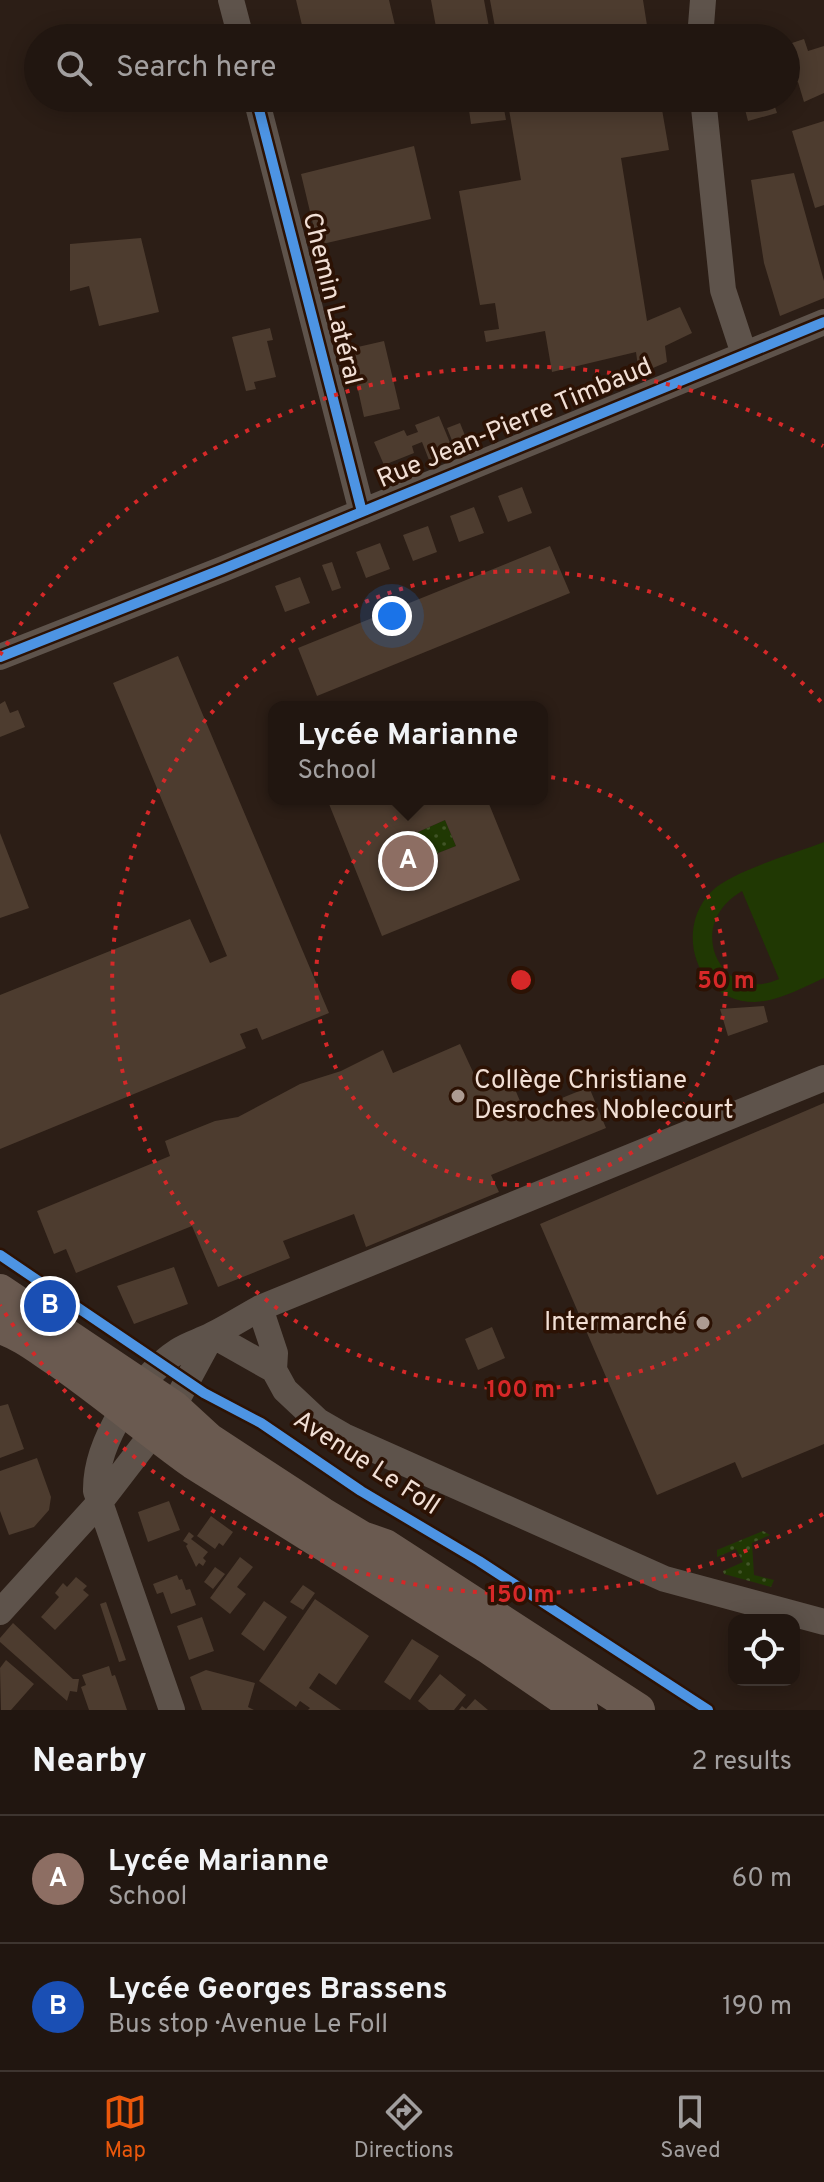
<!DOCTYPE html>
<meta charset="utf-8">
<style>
body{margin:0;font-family:Overpass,sans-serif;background:#2d231e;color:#f1f3f6}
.controls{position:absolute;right:24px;bottom:24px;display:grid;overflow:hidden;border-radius:16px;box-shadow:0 4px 20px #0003}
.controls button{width:72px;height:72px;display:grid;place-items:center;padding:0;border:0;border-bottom:2px solid #3e3530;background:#211610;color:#f1f3f6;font:40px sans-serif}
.you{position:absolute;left:392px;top:616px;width:28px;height:28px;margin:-20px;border:6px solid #fff;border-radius:50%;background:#1a73e8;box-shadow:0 0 0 12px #1a73e833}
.badge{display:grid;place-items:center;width:52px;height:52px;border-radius:50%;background:#ea580c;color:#fff;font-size:26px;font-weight:700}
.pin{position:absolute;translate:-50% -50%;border:4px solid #fff;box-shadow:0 2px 8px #0006}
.popup{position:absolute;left:268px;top:701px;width:280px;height:104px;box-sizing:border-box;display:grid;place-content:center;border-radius:16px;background:#211610;filter:drop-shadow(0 2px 6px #0005);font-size:26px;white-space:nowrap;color:#a29f9f}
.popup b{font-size:30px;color:#f1f3f6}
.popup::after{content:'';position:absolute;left:50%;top:100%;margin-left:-16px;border:16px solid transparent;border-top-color:#211610}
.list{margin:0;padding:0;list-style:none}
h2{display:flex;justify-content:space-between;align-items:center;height:104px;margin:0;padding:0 32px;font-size:34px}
h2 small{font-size:26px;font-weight:400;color:#a29f9f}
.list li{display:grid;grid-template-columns:52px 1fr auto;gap:24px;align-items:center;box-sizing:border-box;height:128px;padding:0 32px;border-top:2px solid #3e3530}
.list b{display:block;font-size:30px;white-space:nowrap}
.list p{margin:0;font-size:26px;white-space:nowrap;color:#a29f9f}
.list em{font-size:26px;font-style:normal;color:#a29f9f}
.icon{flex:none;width:44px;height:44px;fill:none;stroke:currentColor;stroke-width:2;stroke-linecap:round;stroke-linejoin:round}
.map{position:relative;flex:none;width:824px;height:1710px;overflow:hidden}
.search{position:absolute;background:#211610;box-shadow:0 4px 20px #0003;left:24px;right:24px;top:24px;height:88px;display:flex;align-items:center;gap:20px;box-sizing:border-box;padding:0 28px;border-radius:44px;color:#a29f9f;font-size:30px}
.sheet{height:360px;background:#211610}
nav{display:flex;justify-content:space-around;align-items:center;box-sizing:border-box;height:112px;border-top:2px solid #3e3530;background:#211610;font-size:22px;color:#a29f9f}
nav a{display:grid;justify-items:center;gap:4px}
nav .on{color:#ea580c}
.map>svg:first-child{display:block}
</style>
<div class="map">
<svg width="824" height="1710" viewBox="0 0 824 1710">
<defs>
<pattern id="grass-dots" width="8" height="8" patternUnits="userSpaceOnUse" patternTransform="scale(2)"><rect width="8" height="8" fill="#203803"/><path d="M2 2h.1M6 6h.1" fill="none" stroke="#415427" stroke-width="1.8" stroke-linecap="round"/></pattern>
</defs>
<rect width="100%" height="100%" fill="#2c1e16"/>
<path fill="url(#grass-dots)" d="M445,820L456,846L428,857L418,832Z
M763,1531L770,1535L752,1543L754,1575L774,1580L771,1587L724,1574L723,1571L743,1562L736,1549L717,1557V1550Z"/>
<path fill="#203803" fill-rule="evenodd" d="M824,842V978C802,988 779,1001 755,1002C696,1002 673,929 712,891C732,871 796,853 824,842ZM742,891L779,979C724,1005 681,927 742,891Z"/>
<path fill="#4d3c2f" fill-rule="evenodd" d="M296,0H389L398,38H305Z
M431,0H484L491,38H438Z
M490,0H643L649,38H497Z
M804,39L808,51L824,46V93L804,102L798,82L786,86V45Z
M502,98L506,120L471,124L468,103Z
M507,98H660L669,150L621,158L647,321L680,307L692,333L665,346L667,362L639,374L636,352L552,372L545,331L486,342L484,331L499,329L495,303L480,305L459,191L521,180Z
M742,98H772L777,113L748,121Z
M824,121V205L815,208L792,131Z
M414,146L431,219L318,245L301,174Z
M794,173L824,281V298L780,316L764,263L751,180Z
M141,238L159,312L99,326L89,286L70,291V244Z
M270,328L273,340L267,341L276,377L254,382L256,389L246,391L232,337Z
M384,341L400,409L364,417L349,349Z
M439,416L453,450L429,460L422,442L412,446L414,453L384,465L374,442L404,430L407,436L418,432L415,425Z
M460,423L466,438L453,443L447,428Z
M522,487L532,513L508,522L498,496Z
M474,507L484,533L459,542L450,516Z
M428,526L437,552L413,561L403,535Z
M380,543L390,569L366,578L356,552Z
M550,546L570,593L317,696L298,648Z
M332,562L341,588L332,591L322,565Z
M300,577L310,603L285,612L275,586Z
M178,656L329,1013L262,1040L257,1028L240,1034L246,1048L0,1149V995L190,919L210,963L227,956L113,683Z
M5,701L10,713L18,710L25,727L0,737V704Z
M327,799H487L520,880L382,936ZM445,820L456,846L428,857L418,832Z
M0,833L29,908L0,918Z
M764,1006L768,1022L728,1036L720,1009Z
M460,1044L480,1087L509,1075L525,1113L589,1087L606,1128L491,1175L499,1192L366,1247L354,1214L283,1241L290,1258L218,1287L192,1226L76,1273L66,1249L54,1254L37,1211L170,1156L165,1141L215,1121L238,1117L300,1084L341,1071L383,1050L393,1073Z
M824,1103V1444L742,1478L735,1462L657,1495L540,1224Z
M174,1267L188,1304L134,1324L117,1286Z
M492,1327L505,1358L478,1370L465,1339Z
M8,1404L24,1449L0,1458V1406Z
M37,1458L51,1497L49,1510L34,1527L9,1535L0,1511V1471Z
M169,1501L180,1530L148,1542L138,1512Z
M211,1516L233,1532L223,1546L219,1543L215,1549L197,1536Z
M189,1532L194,1536L191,1539L208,1552L203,1558L206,1561L203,1566L199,1563L196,1567L186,1546L188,1544L183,1541Z
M240,1557L253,1567L237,1587L246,1594L230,1614L210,1598Z
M215,1567L225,1574L213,1589L204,1582Z
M177,1575L179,1580L182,1579L186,1590L190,1589L196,1605L171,1614L163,1592L157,1594L153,1584Z
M76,1577L87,1586L83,1590L89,1595L55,1630L41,1617L59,1597L55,1593L63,1583L67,1587Z
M303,1585L315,1593L303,1610L290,1602Z
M315,1599L369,1636L336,1685L319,1673L309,1688L341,1710H308L310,1708L300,1701L296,1707L259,1681Z
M264,1601L287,1617L264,1651L241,1634Z
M106,1602L126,1660L119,1662L100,1604Z
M202,1617L214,1651L189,1660L177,1626Z
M13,1623L73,1679H79L77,1692L70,1691L67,1701L0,1642V1638Z
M412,1639L439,1656L410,1700L384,1682Z
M6,1660L34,1684L11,1710H1L0,1668Z
M109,1666L112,1676L115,1675L127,1710H89L81,1687L86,1685L82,1675Z
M206,1670L255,1683L248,1707L254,1710H202L190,1677Z
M440,1674L466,1695L454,1710H429L418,1701Z
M475,1699L488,1710H459L462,1706L466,1709Z"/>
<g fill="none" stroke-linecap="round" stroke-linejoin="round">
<path stroke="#5e534b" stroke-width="26" d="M231,0L241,38
M700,38L703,0
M256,98L362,512
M703,98L723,290L744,354
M0,657L223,569L824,322
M260,1308L275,1353L274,1370L285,1390L318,1421L344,1436L665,1579L824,1622
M0,1612L100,1502L173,1407L212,1335L274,1370
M172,1710L96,1491C95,1442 138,1377 178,1351C188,1344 201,1341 212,1335C228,1327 244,1317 260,1308L824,1078"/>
<path stroke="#6a5a50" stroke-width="34" d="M0,1291L173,1407L209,1440L322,1514L362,1538L385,1546L638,1710
M0,1327C22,1334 39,1348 59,1361C105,1393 147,1429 193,1462L487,1646L581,1710"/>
<defs>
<path id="cycleway" d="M256,98L362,512
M0,657L223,569L824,322
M0,1255L204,1393L261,1423L361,1491L479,1561L708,1710"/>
</defs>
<use href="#cycleway" stroke="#2c1204" stroke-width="15"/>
<use href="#cycleway" stroke="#4d94e3" stroke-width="10"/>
</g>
<g fill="none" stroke="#d62828" stroke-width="4" stroke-dasharray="4 8">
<circle cx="521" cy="980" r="205"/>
<path d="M823 1256A409 409 0 1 1 823 704"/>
<path d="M823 1514A614 614 0 0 1 0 1305M0 655A614 614 0 0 1 823 446"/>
</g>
<g fill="#ac9b92" stroke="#2c1204" stroke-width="3">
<circle cx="458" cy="1096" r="8"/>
<circle cx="703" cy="1323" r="8"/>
</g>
<g text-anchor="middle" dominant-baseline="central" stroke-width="7" stroke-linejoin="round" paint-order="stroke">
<g font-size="26" fill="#f1dfd5" stroke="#2c1204">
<text transform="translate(331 299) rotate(76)">Chemin Latéral</text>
<text transform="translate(515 424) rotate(-23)">Rue Jean-Pierre Timbaud</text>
<text transform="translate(366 1464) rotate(33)">Avenue Le Foll</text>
</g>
<g font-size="26" fill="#f1dfd5" stroke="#2c1204" text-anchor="start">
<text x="474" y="1081">Collège Christiane<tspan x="474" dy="30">Desroches Noblecourt</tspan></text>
<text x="687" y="1323" text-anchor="end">Intermarché</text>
</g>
</g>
<circle cx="521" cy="980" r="12" fill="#d62828" stroke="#2c1204" stroke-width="4"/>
<g font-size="24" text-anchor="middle" font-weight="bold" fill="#d62828" stroke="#2c1204" stroke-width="7" stroke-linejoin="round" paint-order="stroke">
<text x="726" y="988">50 m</text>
<text x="521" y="1397">100 m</text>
<text x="521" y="1602">150 m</text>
</g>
</svg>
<div class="controls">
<button><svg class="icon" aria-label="locate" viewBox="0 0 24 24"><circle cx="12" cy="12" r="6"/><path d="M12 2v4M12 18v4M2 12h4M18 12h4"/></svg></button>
</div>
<div class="you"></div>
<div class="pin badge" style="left:408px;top:861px;background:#8d6e63">A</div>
<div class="popup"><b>Lycée Marianne</b>School</div>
<div class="pin badge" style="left:50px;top:1306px;background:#1a4fb4">B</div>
<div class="search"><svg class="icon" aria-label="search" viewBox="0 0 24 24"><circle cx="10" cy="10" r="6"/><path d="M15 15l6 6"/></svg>Search here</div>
</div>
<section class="sheet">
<h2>Nearby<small>2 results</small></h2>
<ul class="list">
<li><span class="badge" style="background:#8d6e63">A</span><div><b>Lycée Marianne</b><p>School</p></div><em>60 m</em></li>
<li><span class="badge" style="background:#1a4fb4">B</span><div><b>Lycée Georges Brassens</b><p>Bus stop · Avenue Le Foll</p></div><em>190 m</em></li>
</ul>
</section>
<nav>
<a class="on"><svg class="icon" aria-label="map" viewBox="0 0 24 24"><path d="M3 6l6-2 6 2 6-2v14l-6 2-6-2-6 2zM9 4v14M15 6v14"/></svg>Map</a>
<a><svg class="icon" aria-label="directions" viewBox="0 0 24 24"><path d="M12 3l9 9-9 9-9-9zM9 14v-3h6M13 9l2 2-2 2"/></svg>Directions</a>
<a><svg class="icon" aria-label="saved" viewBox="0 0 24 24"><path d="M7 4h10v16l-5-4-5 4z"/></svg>Saved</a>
</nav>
